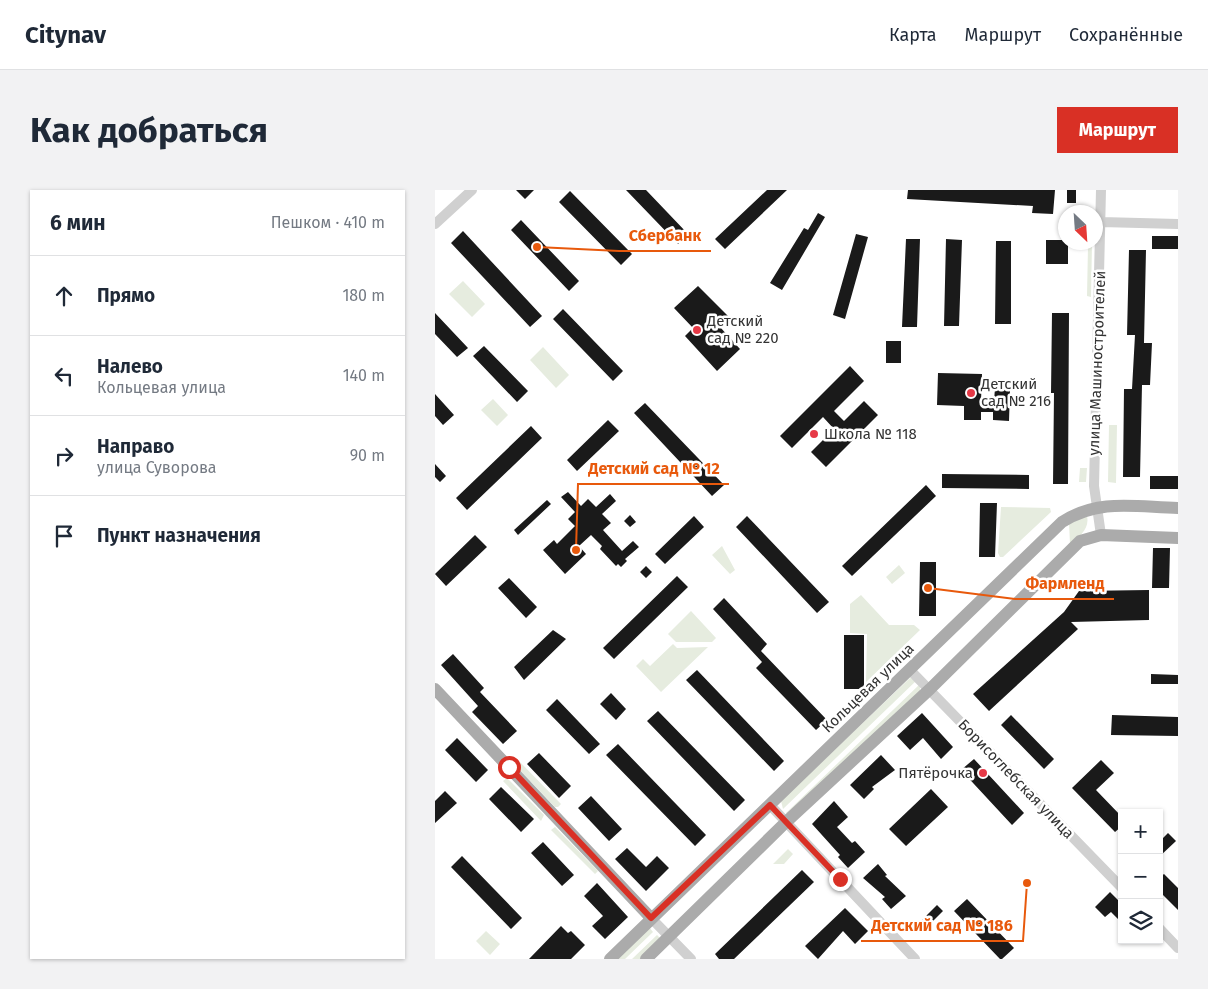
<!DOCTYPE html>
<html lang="ru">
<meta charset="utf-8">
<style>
body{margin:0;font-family:"Fira Sans",sans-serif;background:#f2f2f3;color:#1f2937}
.controls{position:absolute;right:15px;bottom:15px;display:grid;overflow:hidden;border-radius:0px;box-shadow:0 1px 4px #0004}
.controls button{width:45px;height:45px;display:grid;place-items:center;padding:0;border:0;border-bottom:1px solid #e0e1e3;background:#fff;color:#1f2937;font:25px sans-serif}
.compass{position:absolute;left:623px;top:15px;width:45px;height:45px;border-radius:50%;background:#fff;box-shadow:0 1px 4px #0004;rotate:155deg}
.stop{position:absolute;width:15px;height:15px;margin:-11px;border:4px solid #d93025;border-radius:50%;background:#fff}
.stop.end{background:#d93025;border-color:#fff;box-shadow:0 1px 5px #0008}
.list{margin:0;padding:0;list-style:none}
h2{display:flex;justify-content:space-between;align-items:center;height:65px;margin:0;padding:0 20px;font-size:21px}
h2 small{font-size:16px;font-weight:400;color:#747a83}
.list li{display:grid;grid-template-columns:32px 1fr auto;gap:15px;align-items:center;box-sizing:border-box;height:80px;padding:0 20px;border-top:1px solid #e0e1e3}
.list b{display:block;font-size:19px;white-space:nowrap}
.list p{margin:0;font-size:16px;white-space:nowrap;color:#747a83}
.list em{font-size:16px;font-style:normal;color:#747a83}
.icon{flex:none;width:28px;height:28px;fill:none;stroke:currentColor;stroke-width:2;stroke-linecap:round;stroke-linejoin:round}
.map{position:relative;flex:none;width:743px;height:769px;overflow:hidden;border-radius:0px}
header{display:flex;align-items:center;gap:30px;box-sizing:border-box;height:70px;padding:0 25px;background:#fff;border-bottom:1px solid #e0e1e3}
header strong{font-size:24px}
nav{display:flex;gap:28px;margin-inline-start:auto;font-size:18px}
.intro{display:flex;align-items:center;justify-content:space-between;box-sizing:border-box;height:120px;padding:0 30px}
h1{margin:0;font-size:35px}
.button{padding:12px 22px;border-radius:0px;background:#d93025;color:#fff;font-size:18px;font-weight:700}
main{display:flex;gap:30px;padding:0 30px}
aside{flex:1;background:#fff;border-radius:0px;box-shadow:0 1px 4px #0004}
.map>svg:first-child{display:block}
</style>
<header>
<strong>Citynav</strong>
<nav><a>Карта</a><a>Маршрут</a><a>Сохранённые</a></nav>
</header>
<div class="intro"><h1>Как добраться</h1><a class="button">Маршрут</a></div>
<main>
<aside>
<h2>6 мин<small>Пешком · 410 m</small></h2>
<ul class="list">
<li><svg class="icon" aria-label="ahead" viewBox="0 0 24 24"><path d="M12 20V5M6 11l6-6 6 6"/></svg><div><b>Прямо</b></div><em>180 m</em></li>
<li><svg class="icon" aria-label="left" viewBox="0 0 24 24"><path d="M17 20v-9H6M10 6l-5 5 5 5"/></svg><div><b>Налево</b><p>Кольцевая улица</p></div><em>140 m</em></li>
<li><svg class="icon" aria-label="right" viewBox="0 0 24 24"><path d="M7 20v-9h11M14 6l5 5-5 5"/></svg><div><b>Направо</b><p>улица Суворова</p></div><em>90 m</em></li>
<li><svg class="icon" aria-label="arrive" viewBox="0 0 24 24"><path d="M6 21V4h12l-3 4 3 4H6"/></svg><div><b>Пункт назначения</b></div></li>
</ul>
</aside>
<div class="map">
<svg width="743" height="769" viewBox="0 0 743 769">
<rect width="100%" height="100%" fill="#fff"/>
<path fill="#e6ecdf" d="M657,53L656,107L652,106L653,56Z
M28,91L50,114L37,127L14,104Z
M108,157L134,185L121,198L95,170Z
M58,209L73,225L62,236L46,220Z
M674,235H682L681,293L673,292Z
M645,278H652L651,292H644Z
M566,317L615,318L616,322L568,367H565L563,363Z
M652,326C655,339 644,347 635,354L634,333Z
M287,356L300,380L295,384L277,365Z
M464,375L470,383L457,394L451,387Z
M426,405L454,435H479L485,440L431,492L432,444L415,443V414Z
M256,421L281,448L277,452H241L233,444Z
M238,454L242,458L273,457L226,502L201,476L208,469L215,476Z
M475,488L482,490L348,619L346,611Z
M485,494V501L353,624L351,623Z
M85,572L126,614L123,617H120L82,577Z
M72,588L109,625L106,631L68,591Z
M120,637L163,681L160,684L116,640Z
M353,659L358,664L349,674H338Z
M214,737L218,742L190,769H181Z
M51,741L65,754L55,765L41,751Z
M222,745L226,749L205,769H197Z"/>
<path fill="#1a1a1a" d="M81,0H99L90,9Z
M191,0H211L253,44L243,54Z
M332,0H352L290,59L280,49Z
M473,0H620L618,24L597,23L598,16L472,9Z
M632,0H641V13H632Z
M135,1L197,64L186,75L124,12Z
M383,23L390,27L347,100L335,93L369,38L373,40Z
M86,30L144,91L134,101L76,40Z
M28,41L107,126L95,137L16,53Z
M421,44L433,47L410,129L398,125Z
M717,46H743V59H717Z
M471,49H485L482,137H467Z
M511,49L527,50L524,136H509Z
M611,50H630L633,52V74H611Z
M561,51H576V134H560Z
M694,60H711L709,153H717L715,195H707L705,287H688L689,199H697L700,145H692Z
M263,96L295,128L285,137L305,159L282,181L250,146L258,138L239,118Z
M128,119L188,181L178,191L118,129Z
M0,123L33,158L22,167L0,144Z
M617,123H634L633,294H618L619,203H616Z
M451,151H466V173H451Z
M49,156L93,201L82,212L38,166Z
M415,176L429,191L399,221L409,231L429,211L443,225L391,277L376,262L399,239L388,227L357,258L345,246Z
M503,183L547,184L546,211H559L560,198L575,199L574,231L558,230V222H546V230H529V216L502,215Z
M0,204L19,225L8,235L0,226Z
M210,213L289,295L277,306L199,223Z
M173,230L184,241L142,281L132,270Z
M96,236L107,248L32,320L21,308Z
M0,274L11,286L5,292L0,287Z
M507,284L594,285V299L507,298Z
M715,286H743V299H715Z
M491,295L501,306L417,386L407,376Z
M133,302L146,316L153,309L161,317L175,304L181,311L167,324L176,333L168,340L187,361L198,351L204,357L190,369L192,371L186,377L183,374L181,376L165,359L167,356L156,345L144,356L151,364L130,384L108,360L119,350L122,354L140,336L133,329L140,322L126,307Z
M112,310L116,314L83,345L79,340Z
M545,313H562L560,367H544Z
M195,325L201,332L195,337L189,331Z
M259,326L269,337L230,374L220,364Z
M312,326L394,412L382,423L301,337Z
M40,345L52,357L11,396L0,384Z
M718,358H735L734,398H717Z
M485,372H501V426H484Z
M211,376L217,382L211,388L205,382Z
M242,386L253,397L179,469L168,458Z
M74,388L102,417L91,428L63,398Z
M714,400V430L636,432L643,439L554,521L538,504L629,422L644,401Z
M289,408L332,454L326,461L392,530L381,540L321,478L327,472L278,419Z
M118,440L131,449L89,490L79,477Z
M409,445H429V499H409Z
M18,464L49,498L45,502L82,541L68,554L37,522L43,516L6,475Z
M262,480L349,571L339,581L251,490Z
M716,484L743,485V494H716Z
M176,503L191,519L181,530L165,514Z
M122,509L165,554L154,564L111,520Z
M223,521L310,610L299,621L212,531Z
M487,523L518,557L506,569L488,548L475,560L462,546Z
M576,525L619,569L609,579L566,535Z
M677,525L743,527V546L676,545Z
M22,548L53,580L41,592L10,560Z
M183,554L271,645L260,656L171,565Z
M104,563L136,596L124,608L92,574Z
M446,565L460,580L437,597L439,599L429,609L415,595Z
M539,569L589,623L577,635L526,580Z
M666,570L679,583L661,600L687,627V636L680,642L637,598Z
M66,597L99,629L86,642L54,609Z
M496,599L513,617L471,656L454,639Z
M10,601L22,613L0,633V611Z
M156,606L187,639L174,651L143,618Z
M399,611L413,627L402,637L417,653L420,651L430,662L413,678L403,667L405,665L377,634Z
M733,643L741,651L724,667V652Z
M108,652L139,685L127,696L96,663Z
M192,658L211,677L222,666L234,678L211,701L180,669Z
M27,666L87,728L76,739L16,677Z
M443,674L452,685L450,686L471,706L456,719L447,709L450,707L428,688Z
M367,680L379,692L299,769H284L280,764Z
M729,684L743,698V720L724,701V688Z
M162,693L193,727L170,749L157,736L168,726L149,706Z
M675,702L687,714V733L676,722L670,727L660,717Z
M532,709L579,758L567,769H565L519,721Z
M502,715L508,721L489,740L483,734Z
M410,718L433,741L420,754L408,741L383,769L370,756Z
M126,736L133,743L136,741L150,755L136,769H94Z"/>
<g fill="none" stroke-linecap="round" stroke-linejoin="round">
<path stroke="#d0d0d0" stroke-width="10" d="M666,32L743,34
M0,34L37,0
M666,345L659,296L666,0
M475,480L687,698
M335,615L480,769
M216,728L256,769
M724,738L743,758"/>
<path stroke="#ababab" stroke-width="12" d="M0,499L216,728
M175,769L627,332C664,308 701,317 743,318
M211,769L350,633L495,499L645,351L666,345L743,348"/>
</g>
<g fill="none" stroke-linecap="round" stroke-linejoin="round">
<path stroke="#d93025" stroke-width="6" d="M74,577L216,728L335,615L405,689"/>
</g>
<g fill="#e63946" stroke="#fff" stroke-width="2">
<circle cx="262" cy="140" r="5"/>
<circle cx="536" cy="203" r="5"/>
<circle cx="379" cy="244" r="5"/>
<circle cx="548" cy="583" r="5"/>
</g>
<g text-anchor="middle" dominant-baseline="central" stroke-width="5" stroke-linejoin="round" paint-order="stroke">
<g font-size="15" fill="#333" stroke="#fff" text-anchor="start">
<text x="272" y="131">Детский<tspan x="272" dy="17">сад № 220</tspan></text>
<text x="546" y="194">Детский<tspan x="546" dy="17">сад № 216</tspan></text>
<text x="389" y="244">Школа № 118</text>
<text x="538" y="583" text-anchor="end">Пятёрочка</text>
</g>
<g font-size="15" fill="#333" stroke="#fff">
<text transform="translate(662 173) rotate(-88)">улица Машиностроителей</text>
<text transform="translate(433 498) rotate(-44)">Кольцевая улица</text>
<text transform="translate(581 589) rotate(46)">Борисоглебская улица</text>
</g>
</g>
<path fill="none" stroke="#e8590c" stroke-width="2" d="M102 57L184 61H276M141 360L143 294H294M493 398L580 409H679M592 693L588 751H426"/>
<g fill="#e8590c" stroke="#fff" stroke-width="2">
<circle cx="102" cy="57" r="5"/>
<circle cx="141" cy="360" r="5"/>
<circle cx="493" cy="398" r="5"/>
<circle cx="592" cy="693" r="5"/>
</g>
<g font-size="16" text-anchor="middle" font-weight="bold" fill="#e8590c" stroke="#fff" stroke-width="5" stroke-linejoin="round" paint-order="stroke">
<text x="230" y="51">Сбербанк</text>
<text x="219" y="284">Детский сад № 12</text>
<text x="630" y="399">Фармленд</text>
<text x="507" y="741">Детский сад № 186</text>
</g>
</svg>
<div class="controls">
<button>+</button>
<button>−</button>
<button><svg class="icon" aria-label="layers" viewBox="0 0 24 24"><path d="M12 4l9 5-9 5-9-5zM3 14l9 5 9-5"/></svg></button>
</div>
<svg class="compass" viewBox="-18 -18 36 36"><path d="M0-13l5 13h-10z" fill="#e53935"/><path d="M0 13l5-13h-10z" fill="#747a83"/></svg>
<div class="stop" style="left:74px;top:577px"></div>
<div class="stop end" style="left:405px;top:689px"></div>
</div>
</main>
